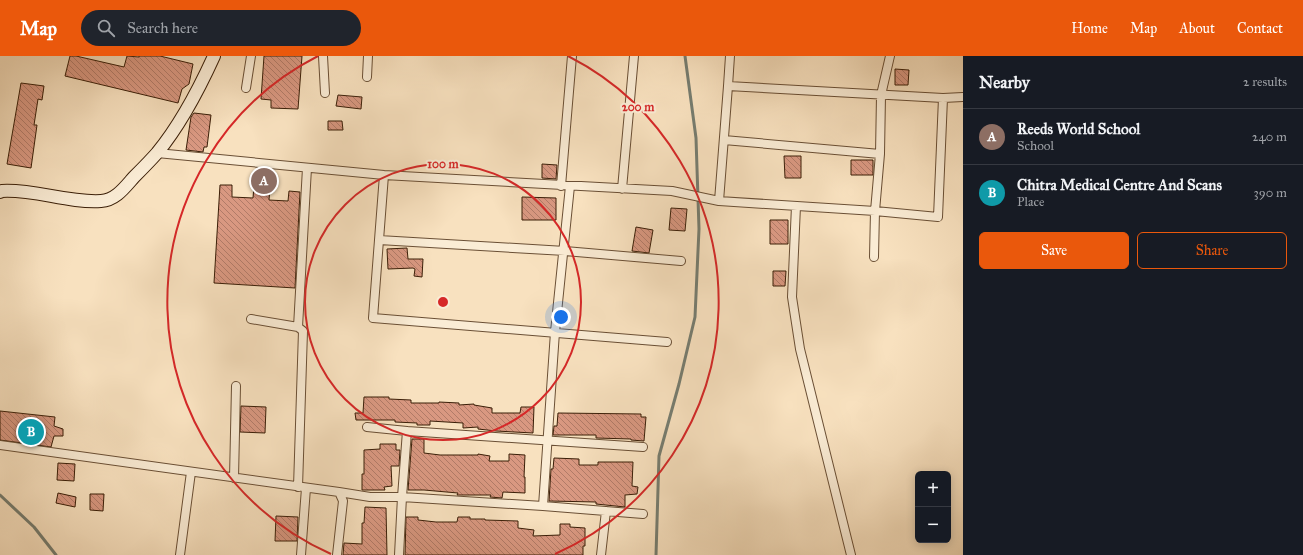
<!DOCTYPE html>
<meta charset="utf-8">
<style>
body{margin:0;font-family:"IM FELL Great Primer",serif;background:#20242c;color:#f1f3f6}
.controls{position:absolute;right:12px;bottom:12px;display:grid;overflow:hidden;border-radius:6px;box-shadow:0 2px 10px #0003}
.controls button{width:36px;height:36px;display:grid;place-items:center;padding:0;border:0;border-bottom:1px solid #363941;background:#171b24;color:#f1f3f6;font:20px sans-serif}
.you{position:absolute;left:561px;top:261px;width:14px;height:14px;margin:-10px;border:3px solid #fff;border-radius:50%;background:#1a73e8;box-shadow:0 0 0 6px #1a73e833}
.badge{display:grid;place-items:center;width:26px;height:26px;border-radius:50%;background:#ea580c;color:#fff;font-size:13px;font-weight:700}
.pin{position:absolute;translate:-50% -50%;border:2px solid #fff;box-shadow:0 1px 4px #0006}
.list{margin:0;padding:0;list-style:none}
h2{display:flex;justify-content:space-between;align-items:center;height:52px;margin:0;padding:0 16px;font-size:17px}
h2 small{font-size:13px;font-weight:400;color:#9ea1a6}
.list li{display:grid;grid-template-columns:26px 1fr auto;gap:12px;align-items:center;box-sizing:border-box;height:56px;padding:0 16px;border-top:1px solid #363941}
.list b{display:block;font-size:15px;white-space:nowrap}
.list p{margin:0;font-size:13px;white-space:nowrap;color:#9ea1a6}
.list em{font-size:13px;font-style:normal;color:#9ea1a6}
.actions{display:flex;gap:8px;padding:12px 16px}
.actions a{flex:1;padding:9px 0;border:1px solid #ea580c;border-radius:6px;text-align:center;font-size:14px;color:#ea580c}
.actions .main{background:#ea580c;color:#fff}
.icon{flex:none;width:22px;height:22px;fill:none;stroke:currentColor;stroke-width:2;stroke-linecap:round;stroke-linejoin:round}
.map{position:relative;flex:none;width:963px;height:499px;overflow:hidden}
header{display:flex;align-items:center;gap:24px;box-sizing:border-box;height:56px;padding:0 20px;background:#ea580c;color:#fff}
header strong{font-size:19px}
nav{display:flex;gap:22px;margin-inline-start:auto;font-size:14px}
.search{width:280px;height:36px;background:#20242c;display:flex;align-items:center;gap:10px;box-sizing:border-box;padding:0 14px;border-radius:22px;color:#9ea1a6;font-size:15px}
main{display:flex}
aside{flex:1;background:#171b24}
.map>svg:first-child{display:block}
</style>
<header>
<strong>Map</strong>
<div class="search"><svg class="icon" aria-label="search" viewBox="0 0 24 24"><circle cx="10" cy="10" r="6"/><path d="M15 15l6 6"/></svg>Search here</div>
<nav><a>Home</a><a>Map</a><a>About</a><a>Contact</a></nav>
</header>
<main>
<div class="map">
<svg width="963" height="499" viewBox="0 0 963 499">
<defs>
<pattern id="building-back-hatch" width="6" height="6" patternUnits="userSpaceOnUse"><rect width="6" height="6" fill="#d99881"/><path d="M-1 5l2 2M0 0l6 6M5-1l2 2" fill="none" stroke="#b17b68"/></pattern>
</defs>
<rect width="100%" height="100%" fill="#f8e1bf"/>
<filter id="stains"><feTurbulence type="fractalNoise" baseFrequency=".005" numOctaves="4"/><feColorMatrix values="0 0 0 0 .2 0 0 0 0 .09 0 0 0 0 .02 0 0 0 .5 -.17"/></filter>
<radialGradient id="worn" r=".72"><stop offset=".6" stop-color="#630" stop-opacity="0"/><stop offset="1" stop-color="#630" stop-opacity=".3"/></radialGradient>
<g fill="none" stroke-linecap="round" stroke-linejoin="round">
<path stroke="#767d70" stroke-width="3" d="M0,439L34,471L56,499
M656,499L659,400L679,328L695,261L699,173L696,82L685,0"/>
</g>
<path fill="url(#building-back-hatch)" stroke="#3a1e07" d="M70,0H76L124,11L127,0L139,1V0H160L193,8L189,28L182,33L178,47L65,20Z
M264,0H302L298,53L271,52V44L261,43Z
M895,13L909,14L908,29H895Z
M21,27L44,30L42,44L38,43L34,69H37L31,112L7,108Z
M338,39L362,41L361,53L336,50Z
M194,57L211,59L207,91H204L203,96L186,94L191,61Z
M328,65H342L343,74H328Z
M784,100H801V122H785Z
M851,104H873V119H851Z
M542,108L557,109L556,123L542,122Z
M220,129H232V141L253,142L254,130L270,131L269,144L288,145L289,135L300,136L295,232L214,227Z
M522,141L556,142V164H522Z
M671,152L687,153L685,175L669,174Z
M770,164H788V188H770Z
M636,171L653,174L649,197L632,195Z
M407,192L408,203H423L422,221L414,220L415,213L413,212L388,213L387,193Z
M773,215H786L785,230H773Z
M364,341H389V343L411,344V347H439V346L459,347V349L474,348V349L492,352V357H520L521,351H534L533,377L496,375L478,373V371L463,372V367L430,365V369H417V367L395,366V364H356L355,357H363Z
M241,350L266,351L265,377L240,376Z
M0,355L55,361L54,370L63,373V380H54L51,391L0,384Z
M558,357L641,358V361H646L644,385L631,384V383L596,382V379H553L554,370H557Z
M412,383H424V397L440,399H478V398L490,400L489,405H509V398L525,399L524,421H525V437L503,436L502,442L490,441L491,439H457L458,437L424,434H408Z
M380,388H396V394H400L399,410H391L392,430L384,431L385,434H362V418H364V394L380,393Z
M554,402L579,403V409H598V406H633L632,430L638,431L637,438L625,439V451L596,448V446L549,445L551,413H553Z
M58,407L75,408L74,425L57,424Z
M58,437L76,441L75,451L56,447Z
M90,438H104L103,455L90,454Z
M365,451L386,452L387,499H343L344,487L362,488V467H364Z
M276,460L298,461L297,485H275Z
M406,461H418V464L436,466H457L458,461H470V463H485V464L518,465V472L534,474L533,480L560,479V468H570V471L585,472V490H583V499H405Z"/>
<g fill="none" stroke-linecap="round" stroke-linejoin="round">
<defs>
<path id="street" d="M323,0L325,37
M367,21L368,0
M728,30L730,0
M246,32L251,0
M943,42L963,41
M724,84L880,98L881,39L890,0
M157,97L384,119L672,135L719,145L875,155L938,161L943,42L728,30L719,145
M384,119L373,262L667,286
M561,130L572,0
M570,130L555,276L543,450L643,458
M622,133L634,0
M796,150L792,241L800,293L851,499
M379,184L565,195L681,205
M874,201L875,155L880,98
M251,263L298,271L303,275L298,431
M298,271L307,112
M367,371L407,375
M0,389L339,436L343,445L337,499
M234,422L236,330
M339,436L370,441H402L407,375L643,391
M180,499L191,416
M301,499L306,432
M399,499L402,441L543,450
M601,499L606,455"/>
<path id="secondary" d="M0,136L2,135C35,133 67,147 101,145C116,144 125,131 134,121C142,113 150,105 157,97C181,68 199,33 214,0"/>
</defs>
<use href="#street" stroke="#6a4f35" stroke-width="10"/>
<use href="#secondary" stroke="#3a1e07" stroke-width="14"/>
<use href="#street" stroke="#faecd5" stroke-width="8"/>
<use href="#secondary" stroke="#faecd5" stroke-width="12"/>
</g>
<g fill="none" stroke="#d62828" stroke-width="2">
<circle cx="443" cy="246" r="138"/>
<path d="M331 498A276 276 0 0 1 318 0M568 0A276 276 0 0 1 555 498"/>
</g>
<circle cx="443" cy="246" r="6" fill="#d62828" stroke="#faecd5" stroke-width="2"/>
<g font-size="12" text-anchor="middle" font-weight="bold" fill="#d62828" stroke="#faecd5" stroke-width="4" stroke-linejoin="round" paint-order="stroke">
<text x="638" y="55">200 m</text>
<text x="443" y="112">100 m</text>
</g>
<rect width="100%" height="100%" filter="url(#stains)"/>
<rect width="100%" height="100%" fill="url(#worn)"/>
</svg>
<div class="controls">
<button>+</button>
<button>−</button>
</div>
<div class="you"></div>
<div class="pin badge" style="left:264px;top:125px;background:#8d6e63">A</div>
<div class="pin badge" style="left:31px;top:376px;background:#0f9aa8">B</div>
</div>
<aside>
<h2>Nearby<small>2 results</small></h2>
<ul class="list">
<li><span class="badge" style="background:#8d6e63">A</span><div><b>Reeds World School</b><p>School</p></div><em>240 m</em></li>
<li><span class="badge" style="background:#0f9aa8">B</span><div><b>Chitra Medical Centre And Scans</b><p>Place</p></div><em>390 m</em></li>
</ul>
<div class="actions"><a class="main">Save</a><a>Share</a></div>
</aside>
</main>
